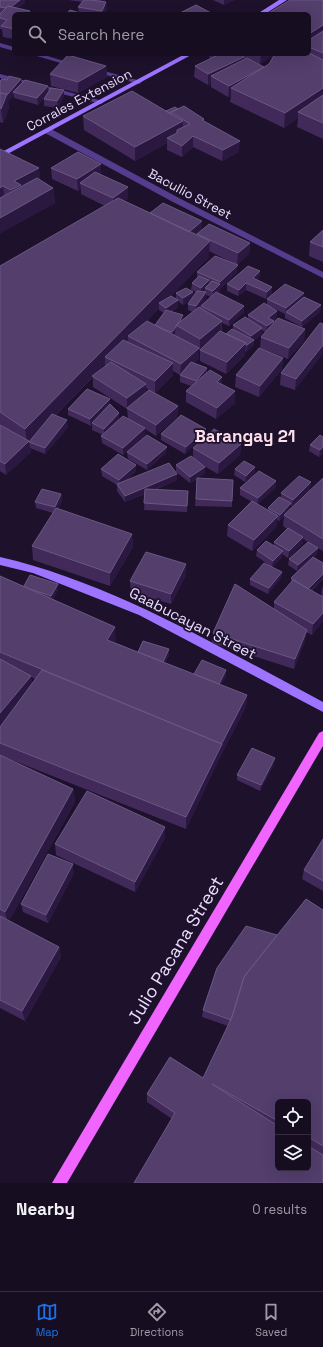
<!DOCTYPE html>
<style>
body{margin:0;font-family:"Space Grotesk",sans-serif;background:#1f162a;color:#f1f3f6}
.controls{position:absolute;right:12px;bottom:12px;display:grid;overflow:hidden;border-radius:6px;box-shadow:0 4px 16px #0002}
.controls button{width:36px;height:36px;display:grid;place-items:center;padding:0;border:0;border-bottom:1px solid #352d3f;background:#160d21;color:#f1f3f6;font:20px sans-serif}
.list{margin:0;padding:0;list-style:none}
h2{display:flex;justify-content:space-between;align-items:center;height:52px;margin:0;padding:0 16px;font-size:17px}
h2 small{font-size:13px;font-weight:400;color:#9e9ca5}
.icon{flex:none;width:22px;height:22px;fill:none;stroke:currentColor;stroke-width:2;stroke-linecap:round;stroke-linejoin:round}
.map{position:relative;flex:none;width:323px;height:1183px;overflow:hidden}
.search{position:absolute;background:#160d21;box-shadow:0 4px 16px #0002;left:12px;right:12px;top:12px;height:44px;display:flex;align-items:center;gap:10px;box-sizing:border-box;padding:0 14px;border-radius:6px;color:#9e9ca5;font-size:15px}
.sheet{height:108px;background:#160d21}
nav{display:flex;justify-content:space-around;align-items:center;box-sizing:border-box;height:56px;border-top:1px solid #352d3f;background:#160d21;font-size:11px;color:#9e9ca5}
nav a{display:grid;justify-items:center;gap:2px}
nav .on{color:#1a73e8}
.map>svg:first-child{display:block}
</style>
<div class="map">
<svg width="323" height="1183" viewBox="0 0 323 1183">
<rect width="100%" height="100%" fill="#1d112c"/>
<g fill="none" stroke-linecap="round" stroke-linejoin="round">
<path fill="#553c8c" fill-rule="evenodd" d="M0,43L14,47V51L0,47Z
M30,54H41L77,65L74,67Z
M93,68L141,81L142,82L139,84L91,71V69Z
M0,74L103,101L104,102L101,104L0,78Z
M45,129H51L179,198L323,272V278L173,202L45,133Z"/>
<path fill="#9d74ff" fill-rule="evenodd" d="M279,0H287L265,14H257Z
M185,54H193L0,158V153Z
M0,557C113,583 221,648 323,702V712L139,615L33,573L0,565Z"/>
<path fill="#f064ff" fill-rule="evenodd" d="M323,731V746L67,1183H52L319,733Z"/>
</g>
<path fill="#412a5a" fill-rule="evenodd" d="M0,0L25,3L18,8L30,11L31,14H14V39L3,37L2,29H0V14L1,13H0Z
M68,0H105L104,2L107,9L104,14H66L79,13L78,7L82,2Z
M213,0H234L224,5Z
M323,0V139L297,127L298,118L284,128L230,102L231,96L228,97L211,87V84L208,85L194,77L195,66L209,59L210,54H309V47ZM273,56L269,64L264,68L249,59L260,64Z
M106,66L107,77L78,93L51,86L50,74Z
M21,79L22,83L64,96L58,108L44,106V99L46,96L38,105L14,98V95L8,102L9,108L3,123L0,122V80L1,81L7,80Z
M178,109L204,119V121L239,152L222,161L193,147L182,157L167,150V143L135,161L84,130L83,116L166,111Z
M0,149L40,180L53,188L55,203L0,233Z
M51,168L101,175L128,187V199L125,201L150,213L202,229L250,243L249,254L237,265L209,251V257L171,296L176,299V293L193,292V298L196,292L191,290L192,283L197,278V272H237L220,289V291L218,293L244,306V312L229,326L222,323V332L226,334L233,329V325L248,319V315L267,305V299L303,297L321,305L320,312L302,327L285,318V314L269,306L277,311L276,318L273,321H274V323L305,329L304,341L288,359L260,348L261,337L265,332L262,330V334L254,341L253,346L246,352L245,351V355L226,374L200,361V350H199V359L194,363L207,368V373L222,384L235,391V403L216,419L186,402V391L191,386L180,382V375L173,371V375L155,393L149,390L178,406L177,417L156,436L145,429V435L123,455L102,443L101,436L103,435L92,430V424L91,426L68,415V409L110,399V405L119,413V419L117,422L128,419L127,409L93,387V377L55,416L68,427L45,454L30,448L31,452L6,475L0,471V266L105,206L81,194V189L78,191L52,179ZM206,295L211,297L201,305L206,298ZM191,300L188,304V310L193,312L183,319V315L171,312L178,307V301L183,305ZM159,308V310L164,313L155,325L147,321ZM105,364V367L95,374ZM146,388L149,390L146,392Z
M323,230V262L309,256L310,242Z
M260,271L259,278L257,280L272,287V294L266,299L246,290L238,296L227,291V284Z
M320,323L295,390L280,385L281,373Z
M283,358L282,369L259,397L235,387L236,375Z
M206,429L205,435L185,454L161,440V434Z
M323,437V453L319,457L309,451L310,445Z
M241,444L240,455L218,474L202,465L205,473L198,478L232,501V507L195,506L197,479L190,483L176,472V465L193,457V448Z
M127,452L166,453L147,470L128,459Z
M255,467V474L245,482L234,475L235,469Z
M101,469L136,471L126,481L177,474V480L155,490L188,491L187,512L144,510L145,494L125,502L117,491V485L102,476Z
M323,478V551L318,548L317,554L313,557L323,563V579L312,591L321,596L322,588L323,587V621L312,635L306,632L305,641L294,669L212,643L213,633L274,609V602L291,583V578L308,561L297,571L288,565L289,559L308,542L303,539V543L288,558L282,554V557L272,567L256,556L257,550L274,545V542L287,529L283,526L284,516L279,521L277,520L276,527L252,551L227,536L228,525L252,502L240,495V488L276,481V487L258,504L268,510V508L281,498V493L311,482L310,489L292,506L290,505V509Z
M61,494L62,501L58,509L132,534L133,547L110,586L33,560L32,546L53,513L36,508L35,502Z
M282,572L281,578L268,594L250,585V579Z
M186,575L171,604L131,592L130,581Z
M0,576L24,586L58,584V590L53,599L116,640L114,642L138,652L169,649V655L165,663L194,674L226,670V676L221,685L247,695L246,707L220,757L186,829L2,756L73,789L75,802L9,921L59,947L61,957L25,1021L0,1008ZM31,677L35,679L32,683Z
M274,764L260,791L237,780V775Z
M165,827V838L135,892L56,855L55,844Z
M323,839V891L302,879L304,870Z
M74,873L48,923L23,912L21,904Z
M306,899L323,910V1155L320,1153L323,1155V1183H134L172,1119L147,1102V1094L170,1057L203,1078L228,1026L202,1017L203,1010L217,968L246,926L277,935ZM278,1102H308V1168H278Z"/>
<path fill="#2b1840" d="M20,0H25V3L8,16V9Z
M101,0H105L101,6Z
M224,0H234L224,5Z
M106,2L107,9L104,14H102V11Z
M323,25V38L309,47V34Z
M261,54H277L260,64Z
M244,57V68L211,76V84L208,85V74Z
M106,66L107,77L78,93V82Z
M264,67L238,91L231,88V96L228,97L229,86Z
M21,79L22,86L13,92L14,95L8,102L9,108L3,123L1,109L7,94Z
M48,86L49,93L38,105L37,98Z
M323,88V101L298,112V118L284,128L285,113Z
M64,90V96L58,108L57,101Z
M183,121V135L167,138V143L135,161V147Z
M193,136V147L182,157V146Z
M240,141L239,152L222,161L223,150Z
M101,164V175L80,183L81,189L78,191L77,179Z
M39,168L41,182L12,205L11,190L14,181Z
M3,186L5,201L0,203V188Z
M128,187V199L114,210L113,198Z
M53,188L55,203L0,233V218Z
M202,221V233L197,234L196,237L187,234Z
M210,241L209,257L162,305L159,303V308L131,338L128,336V340L110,359L105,357V364L29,442L31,452L6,475L5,464L27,443L25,429Z
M250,243L249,254L237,265L238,253Z
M238,265L237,272L220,289V291L213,298V291L220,284V282Z
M260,271L259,278L252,285L253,278Z
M209,280V287L205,288V291L201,294V288Z
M246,283V290L238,296L239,290Z
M272,287V294L266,299L267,292Z
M193,292V299L183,305V298Z
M206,292V298L196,313V306Z
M304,293L303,299L286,312L285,314L286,308Z
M178,300V307L166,314V308Z
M321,305L320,312L302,327V321Z
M244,306V312L229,326V320Z
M277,311L276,318L267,324L268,318Z
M183,315V322L176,326Z
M222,321L221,333L200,351V339Z
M274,321L273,328L266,333L267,326Z
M176,327L175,333L172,339V332Z
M262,328V334L254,341L253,346L246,352L247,345L251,342V336Z
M305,329L304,341L288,359L289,348Z
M246,343L245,355L226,374L227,362Z
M323,345V354L295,390L296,379Z
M199,348V359L180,375L181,364Z
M283,358L282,369L259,397L260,386Z
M173,363V375L155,393V381Z
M207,368L206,375L196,388V381Z
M222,377V389L217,382Z
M146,384V395L127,408V409V398Z
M235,391V403L216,419L217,408Z
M110,399V405L91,426L90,419Z
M178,406L177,417L156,436V425Z
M119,413V419L104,436V429Z
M67,420L68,427L45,454V448Z
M145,428V435L123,455V448Z
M206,429L205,435L185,454L186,447Z
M241,444L240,455L218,474L219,463Z
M167,447L166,453L147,470V464Z
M323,447V453L319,457L320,450Z
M136,465V471L120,486L119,480Z
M205,467V473L190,483V477Z
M255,467V474L245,482L246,476Z
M177,474V480L125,502V496Z
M276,481V487L257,505L258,498Z
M311,482L310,489L292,506L293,500Z
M61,494L62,501L56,513L55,507Z
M291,503L290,509L279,521L280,515Z
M278,516L276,527L252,551L254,540Z
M132,534L133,547L110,586V573Z
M303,537V543L288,558L289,551Z
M318,548L317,554L297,571L298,565Z
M283,551L282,557L272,567L273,561Z
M186,564V575L171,604V594Z
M282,572L281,578L268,594L269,588Z
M323,574V579L307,595L308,589Z
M58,584V590L52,602L51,596Z
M323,613V621L312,635L313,624Z
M115,627L116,640L108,652L107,640Z
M307,630L305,641L294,669L295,659Z
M169,649V655L163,668V662Z
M226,670V676L217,692V686Z
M31,676L33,689L0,729V713Z
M247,695L246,707L220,757L186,829V817L222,744Z
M275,758L274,764L260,791L261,785Z
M73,789L75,802L8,923L5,912Z
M165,827V838L135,892V882Z
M73,864L74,873L48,923L46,915Z
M59,947L61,957L25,1021L22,1011Z"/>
<path fill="#533e6c" stroke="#6b5783" d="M0,0H20L11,7L8,6L5,8L0,7Z
M84,0H91L106,2L102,11L78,7Z
M290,0H323V25L309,34V14H267Z
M196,5L211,13L208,14H178Z
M8,6L30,11L27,14H14V29L1,26L7,20L0,18V14Z
M70,10L80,13L79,14H66Z
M323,31V53L309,47V40Z
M309,53L323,60V88L285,113L231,88L269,64L275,54H309Z
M213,54H239L244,57L208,74L195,66L216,56Z
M68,55L106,66L78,82L50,74Z
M247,58L264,67L229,86L211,76Z
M9,76L21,79L7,95V94L0,93V81L2,79L7,80Z
M25,80L48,86L37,98L13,92Z
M51,88L64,90L57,101L44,99Z
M132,91L183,121L135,147L83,116Z
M0,93L7,94L1,109L0,108Z
M323,95V123L298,112Z
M184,106L204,119L202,120L240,141L223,150L193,136L182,146L167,138L177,133V130L190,124L171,112Z
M175,107L178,109L171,112V114L166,111Z
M0,149L39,168L14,181L21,185L11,190L3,186L0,188Z
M78,152L101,164L77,179L51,168Z
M95,172L128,187L113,198L80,183Z
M37,178L53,188L0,218V198Z
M118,198L210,241L25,429L0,412V266Z
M163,203L202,221L189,232L150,213Z
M209,224L250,243L238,253L197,234Z
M323,230V247L310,242Z
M215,256L238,265L220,282L197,272Z
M248,266L260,271L253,278L272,287L267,292L246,283L239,290L227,284Z
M199,276L209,280L201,288L192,283Z
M212,281L220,284L213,291L205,288Z
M285,284L304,293L286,308L267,299Z
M186,288L193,292L183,298L176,293Z
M197,291L206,292L196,306L188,304Z
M216,292L244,306L229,320L201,306Z
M171,296L178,300L166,308L159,303Z
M304,297L321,305L302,321L286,312Z
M264,303L277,311L268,318L274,321L267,326L248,315Z
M199,307L222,321L200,339L176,325Z
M166,310L183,315L178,324L176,325V327L172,332L165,330L155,325Z
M245,317L262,328L251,336L233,325Z
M278,318L305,329L289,348L261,337Z
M147,321L199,348L181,364L128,336Z
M320,323L323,324V345L296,379L281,373Z
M232,329L254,340L247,345H246V343L226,334Z
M220,331L246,343L227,362L200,350Z
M123,340L173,363L155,381L105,357Z
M259,348L283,358L260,386L236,375Z
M111,362L146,384L127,398L92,376Z
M191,362L207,368L196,381L180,375Z
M210,370L222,377L217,382L235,391L217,408L186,391Z
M87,389L110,399L90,419L68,409Z
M149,390L178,406L156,425L127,408Z
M110,404L119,413L104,429L92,423Z
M52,414L67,420L45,448L29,442Z
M181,415L206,429L186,447L161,434Z
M123,416L145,428L123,448L101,436Z
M0,425L29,441L5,464L0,461Z
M214,429L241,444L219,463L193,448Z
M147,435L167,447L147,464L127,452Z
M320,435L323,437V447L320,450L310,445Z
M118,454L136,465L119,480L101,469Z
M191,456L205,467L190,477L176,465Z
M244,461L255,467L246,476L235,469Z
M169,463L177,474L125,496L117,484Z
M259,471L276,481L258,498L240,488Z
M299,476L311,482L293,500L281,493Z
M197,478L233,480L232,501L196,499Z
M323,478V539L284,515Z
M42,489L61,494L55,507L35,502Z
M145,489L188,491L187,506L144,503Z
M279,497L291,503L280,515L268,508Z
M252,501L278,516L254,540L228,525Z
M56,508L132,534L110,573L32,546Z
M288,528L303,537L289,551L274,542Z
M266,541L283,551L273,561L257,550Z
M308,542L318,548L298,565L289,559Z
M146,552L186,564L171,594L130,581Z
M313,557L323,563V574L308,589L291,578Z
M264,563L282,572L269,588L250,579Z
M30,575L58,584L51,596L30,589L24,586Z
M0,576L115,627L107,640L247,695L221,745L222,744L0,652Z
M293,580L323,597V613L313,624L274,602Z
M235,584L307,630L295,659L213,633Z
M143,641L169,649L163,662L138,652Z
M0,659L31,676L0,713Z
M202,660L226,670L219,684L194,674Z
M42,670L222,744L186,817L0,743V727Z
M252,748L275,758L261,785L237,775Z
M0,755L73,789L5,912L0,909Z
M87,791L165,827L135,882L55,844Z
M323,839V881L304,870Z
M48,854L73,864L46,915L21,904Z
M306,899L323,910V1146L308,1137V1102H278V1121L212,1084L278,1126V1168H308V1146L323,1155V1183H134L175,1113L147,1094L170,1057L203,1078L232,1017L244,977Z
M0,916L59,947L22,1011L0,1000Z
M246,926L277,935L244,977L231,1020L203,1010L217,968Z"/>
<g text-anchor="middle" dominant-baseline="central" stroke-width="3.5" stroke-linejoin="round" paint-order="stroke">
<g font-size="13" fill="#eaddff" stroke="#1d112c">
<text transform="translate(79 100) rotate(-28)">Corrales Extension</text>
<text transform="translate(190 194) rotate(28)">Bacullio Street</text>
</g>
<g font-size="15" fill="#eaddff" stroke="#1d112c">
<text transform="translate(193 623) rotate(27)">Gaabucayan Street</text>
</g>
<g font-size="17" font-weight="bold" fill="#ffdfea" stroke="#1d112c">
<text x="245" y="436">Barangay 21</text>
</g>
<g font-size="18" fill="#eaddff" stroke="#1d112c">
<text transform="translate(175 950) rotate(-59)">Julio Pacana Street</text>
</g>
</g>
</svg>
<div class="controls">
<button><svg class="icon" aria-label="locate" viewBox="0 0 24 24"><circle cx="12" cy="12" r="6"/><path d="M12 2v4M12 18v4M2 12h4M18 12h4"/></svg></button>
<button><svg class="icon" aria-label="layers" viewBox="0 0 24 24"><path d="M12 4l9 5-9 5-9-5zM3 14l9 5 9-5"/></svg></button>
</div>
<div class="search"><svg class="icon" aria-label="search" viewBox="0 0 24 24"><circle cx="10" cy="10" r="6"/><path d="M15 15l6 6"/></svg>Search here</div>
</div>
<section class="sheet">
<h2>Nearby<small>0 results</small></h2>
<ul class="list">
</ul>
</section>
<nav>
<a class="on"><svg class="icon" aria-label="map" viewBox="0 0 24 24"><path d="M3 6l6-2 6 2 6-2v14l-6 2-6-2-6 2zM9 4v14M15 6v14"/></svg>Map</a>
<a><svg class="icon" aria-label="directions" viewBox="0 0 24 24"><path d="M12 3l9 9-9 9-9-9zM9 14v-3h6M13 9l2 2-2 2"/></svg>Directions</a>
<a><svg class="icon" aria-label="saved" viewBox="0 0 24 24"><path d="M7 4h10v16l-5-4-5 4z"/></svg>Saved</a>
</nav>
